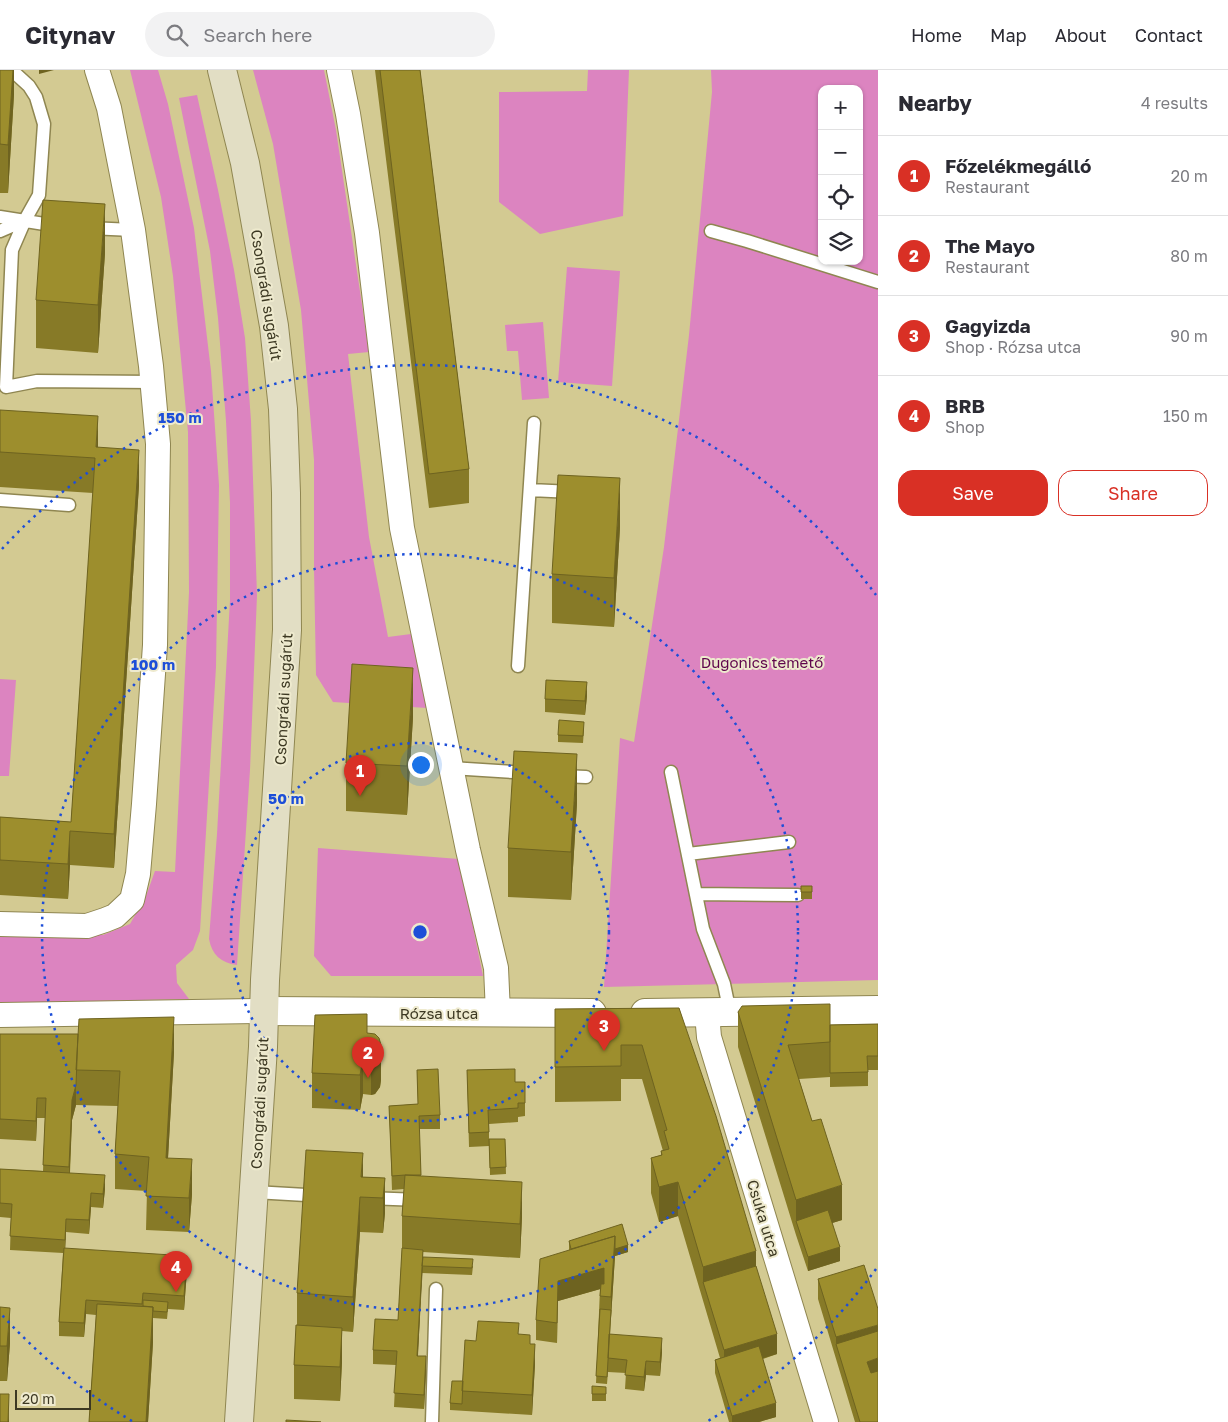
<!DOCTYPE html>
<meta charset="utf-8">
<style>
body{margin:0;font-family:"Golos Text",sans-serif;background:#f2f2f3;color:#2b2b33}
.controls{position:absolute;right:15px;top:15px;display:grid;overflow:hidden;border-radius:10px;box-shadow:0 1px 4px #0004}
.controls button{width:45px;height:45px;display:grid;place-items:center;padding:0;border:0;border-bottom:1px solid #e1e1e2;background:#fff;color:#2b2b33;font:25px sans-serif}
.scale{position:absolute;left:15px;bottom:12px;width:76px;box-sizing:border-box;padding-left:5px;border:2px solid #3c3822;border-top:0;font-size:14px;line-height:18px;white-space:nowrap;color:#3c3822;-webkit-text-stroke:4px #eeeace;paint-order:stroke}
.you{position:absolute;left:420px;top:694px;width:18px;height:18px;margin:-12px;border:4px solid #fff;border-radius:50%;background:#1a73e8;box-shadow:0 0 0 8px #1a73e833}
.badge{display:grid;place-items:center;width:32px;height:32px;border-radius:50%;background:#d93025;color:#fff;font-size:16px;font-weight:700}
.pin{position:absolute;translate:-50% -41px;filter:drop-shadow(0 1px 2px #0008)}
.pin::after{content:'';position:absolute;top:26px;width:18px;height:15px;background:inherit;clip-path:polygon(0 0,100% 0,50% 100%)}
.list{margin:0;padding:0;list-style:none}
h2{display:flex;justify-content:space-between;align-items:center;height:65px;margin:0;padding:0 20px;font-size:21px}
h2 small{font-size:16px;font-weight:400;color:#7c7c81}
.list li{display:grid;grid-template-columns:32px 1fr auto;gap:15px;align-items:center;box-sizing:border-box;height:80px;padding:0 20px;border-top:1px solid #e1e1e2}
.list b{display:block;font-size:19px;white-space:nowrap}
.list p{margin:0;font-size:16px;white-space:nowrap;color:#7c7c81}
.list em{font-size:16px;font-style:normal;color:#7c7c81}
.actions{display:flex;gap:10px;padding:15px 20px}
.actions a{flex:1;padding:11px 0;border:1px solid #d93025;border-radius:15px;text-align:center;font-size:18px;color:#d93025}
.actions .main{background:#d93025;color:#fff}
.icon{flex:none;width:28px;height:28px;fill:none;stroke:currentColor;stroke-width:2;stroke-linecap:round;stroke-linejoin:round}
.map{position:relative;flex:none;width:878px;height:1352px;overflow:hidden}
header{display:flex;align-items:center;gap:30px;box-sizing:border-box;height:70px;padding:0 25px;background:#fff;border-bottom:1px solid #e1e1e2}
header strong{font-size:24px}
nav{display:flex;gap:28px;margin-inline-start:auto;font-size:18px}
.search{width:350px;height:45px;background:#f2f2f3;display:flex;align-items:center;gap:12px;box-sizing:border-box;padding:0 18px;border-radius:28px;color:#7c7c81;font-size:19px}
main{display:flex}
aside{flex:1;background:#fff}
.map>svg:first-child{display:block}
</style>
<header>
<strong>Citynav</strong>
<div class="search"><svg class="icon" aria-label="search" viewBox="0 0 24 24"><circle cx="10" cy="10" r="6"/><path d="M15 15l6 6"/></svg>Search here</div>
<nav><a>Home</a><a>Map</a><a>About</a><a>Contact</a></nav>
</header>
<main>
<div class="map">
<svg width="878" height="1352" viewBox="0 0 878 1352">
<rect width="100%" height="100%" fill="#d3ca92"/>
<path fill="#dc84c0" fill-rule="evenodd" d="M130,0H158L168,34L194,158L211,301L219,415L216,597L200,861L193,880L176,895L177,913L189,929L0,933V865H103L130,854L146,826L155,801L175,802L189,522L188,362L173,206L161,127Z
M253,0H324L336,60L369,282L348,284L369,467L388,567L411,564L427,638L333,632L316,605L314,499V390L301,240L273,74Z
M588,0H629L623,146L540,164L499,132V22L587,21Z
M711,0H878V910L604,917L620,668L634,672L664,477L689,265L712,22ZM822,19H859V191H822Z
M197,25L218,120L234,200L245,268L251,351L257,525L250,700L237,895C221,893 212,885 209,869L217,764L230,530V433L226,351L218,248L210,181L179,28Z
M567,197L620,201L612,316L558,312Z
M543,252L549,328L522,330L518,281H507L505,255Z
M0,609L16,610L9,706H0Z
M318,778L459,789L483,906H331L314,886Z"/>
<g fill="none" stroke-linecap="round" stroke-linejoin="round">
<defs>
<path id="service" d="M6,0L17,5L29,16L36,27L44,54L39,125L25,150L12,180L6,317L37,311L153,312
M0,147L57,156
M89,158L133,160
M0,161L23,151
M711,161L747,171L878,212
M530,420L573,422
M0,430L69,435
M518,596L534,353
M451,698L529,703
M671,702L703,859L724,914L730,943
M561,706L586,707
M688,784L789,772
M696,824L798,825
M254,1122L306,1125
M367,1128L420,1130
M432,1352L436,1219"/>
<path id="minor" d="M339,0L348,44L367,163L402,458L468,780L496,898L498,943
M0,854L87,856L105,850L115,846L132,830L138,804L144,734L155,575L158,374L151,296L133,160L109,38L97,0
M707,943L709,967L826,1352
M0,945L264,941"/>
<path id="tertiary" d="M264,941L592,943
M645,943L878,940"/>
<path id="secondary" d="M222,0L245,93L274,256L283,339L286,423L287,560L265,910L263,977L239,1352"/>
</defs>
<use href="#service" stroke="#8f8651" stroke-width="15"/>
<use href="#minor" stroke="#8f8651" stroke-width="26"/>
<use href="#tertiary" stroke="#8f8651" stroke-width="30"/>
<use href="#secondary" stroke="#8f8651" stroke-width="30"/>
<use href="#service" stroke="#fff" stroke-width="12"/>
<use href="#minor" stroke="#fff" stroke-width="24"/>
<use href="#tertiary" stroke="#fff" stroke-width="28"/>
<use href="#secondary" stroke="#e2dec4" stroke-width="28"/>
</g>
<path fill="#877a27" d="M0,0H14V24L8,123H0Z
M375,0H420L469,399V433L429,438Z
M105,183L98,283L36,278V230Z
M0,340L98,377L139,415L114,798L70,795L68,829L0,825V747L71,752L93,423L0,417Z
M620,457L614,557L552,553V504Z
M587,626L585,645L545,642V629Z
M413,647L407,745L346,741V693Z
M584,659L583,673L558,672V665Z
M577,733L571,830L508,827V778Z
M801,816H812V829H801Z
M679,938L756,1196L777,1284L763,1289L776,1347L759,1352H729L715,1303V1290L720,1288L678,1146L659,1152L651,1123V1088L661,1085V1081H663L642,1009H621V1031L555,1032V939Z
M738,942L830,955L878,954V1000H868V1016L830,1017V1007L799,1009L842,1150L832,1153L840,1191L808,1201L796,1165L738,977Z
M367,963L381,1010L380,1017L375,1024L371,1025L363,1024L360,1040L312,1038V1003Z
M0,964L174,982L168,1088L192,1124L189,1162L146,1160L147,1121L115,1119V1084L118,1036L76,1035L72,1050L70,1103L105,1119L103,1138L91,1137L89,1164L66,1162L65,1179L187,1200L184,1240L168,1239L167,1249L153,1248V1272L148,1352H89L96,1245L86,1244L84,1267L59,1266V1252L63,1183L10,1180L11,1148L0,1147V1099L43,1101L45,1048H37L36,1071L0,1069Z
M417,1000L440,1045V1059H419L421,1106L522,1147L520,1188L423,1182V1187L473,1196L472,1205L422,1203V1199L418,1286L426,1300L424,1339L394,1337L396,1295L373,1294V1280L398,1250L402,1179V1146L404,1119L392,1120L389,1036L418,1034Z
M467,1000L515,1012H525V1046L518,1047V1052L489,1054V1076L469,1077Z
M489,1069H505L506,1104L490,1105Z
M363,1107L385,1108V1143L383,1163L360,1162L353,1262L342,1261V1292L340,1331L294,1329V1295L297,1255V1223Z
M569,1171L628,1182L615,1186L610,1264L662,1282L660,1306L646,1305L644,1321L625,1319L626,1303L608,1302L607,1314L596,1313L600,1219L558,1231L557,1273L536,1270V1250L569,1180Z
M818,1209L878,1352H855L818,1229Z
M0,1237L10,1273L7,1311H0Z
M519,1264L530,1274L535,1294L532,1345L450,1340V1333L463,1311L476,1271Z
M606,1317V1331H592V1324Z"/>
<path fill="#6e6320" d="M13,0H14V24L8,123V75Z
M39,0H54L39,4Z
M105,134V183L98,283V235Z
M98,346V381L96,377Z
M139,380V415L114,798V764Z
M620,408V457L614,557V508Z
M413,598V647L407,745V696Z
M587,612V626L585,645V631Z
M577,684V733L571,830V782Z
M70,761V795L68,829V794Z
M174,947V982L166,1123V1088Z
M381,975V1010L380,1017L375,1024L371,1025V990Z
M363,989V1024L360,1040V1005Z
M76,1015V1035L72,1050L69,1117V1097L72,1030Z
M37,1028V1048L36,1071V1051Z
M363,1083V1118L361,1107Z
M192,1089V1124L189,1162V1128Z
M105,1105V1119L103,1138V1124Z
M385,1108V1143L383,1163V1128Z
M522,1112V1147L520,1188V1154Z
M678,1112V1146L659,1152V1117Z
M842,1115V1150L800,1163L796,1151V1130Z
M91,1123V1137L89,1164V1150Z
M360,1127V1162L353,1262V1227Z
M66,1149V1162L65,1183V1170Z
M615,1166L628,1175V1182L615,1186L611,1247V1227Z
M840,1177V1191L808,1201V1187Z
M423,1180V1194L417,1300V1286Z
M756,1181V1216L703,1212V1197Z
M187,1186V1200L184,1240V1226Z
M604,1198V1218L558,1231L557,1273L558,1211Z
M86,1230V1244L84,1267V1253Z
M153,1237V1272L148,1352H146Z
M10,1238V1273L7,1311V1276Z
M878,1255V1275L836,1274V1267Z
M342,1258V1292L340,1331V1297Z
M777,1264V1284L724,1300V1280Z
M662,1268V1282L660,1306V1292Z
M535,1274V1294L532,1345V1325Z
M426,1286V1300L424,1339V1325Z
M878,1288V1302L867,1305V1292Z
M646,1291V1305L644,1321V1307Z
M9,1324V1352H8Z
M776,1333V1347L759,1352H732V1346Z"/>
<path fill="#9d8e2d" stroke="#6e6320" d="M0,0H13L8,75L0,74Z
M380,0H420L469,399L429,404Z
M43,130L105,134L98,235L36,230Z
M0,340L98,346L96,377L139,380L114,764L70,761L68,794L0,790V747L71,752L95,388L0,382Z
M558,405L620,408L614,508L552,504Z
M352,594L413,598L407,696L346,693Z
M546,610L587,612L585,631L545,629Z
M559,650L584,652L583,666L558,665Z
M514,681L577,684L571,782L508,778Z
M801,816H812V822H801Z
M830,934V972L788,975L812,1051L821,1049L842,1115L796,1130L738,942L742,936Z
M679,938L716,1046L756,1181L703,1197L678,1112L659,1117L651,1088L662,1085L661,1081L669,1079L664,1061L667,1060L642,975H621V996L555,997V939Z
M367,944V963L375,964L379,968L381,975L380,983L375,989L371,990L363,989L360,1005L312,1003L315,945Z
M174,947L166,1088L192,1089L189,1128L146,1126L149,1087L115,1084L120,1001L76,1000L79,949Z
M878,954V986H867L868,1002L830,1003V955Z
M0,964H78L76,1015L72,1030L69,1097L43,1095L46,1028H37L36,1051L0,1049Z
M438,999L440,1045L419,1046L421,1105H405L392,1106L389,1036L418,1034L417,1000Z
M515,999V1012H525V1033H518V1038L488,1040L489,1062L469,1063L467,1000Z
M489,1069H505L506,1097L490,1098Z
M306,1080L363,1083L361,1107L385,1108L383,1128L360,1127L353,1227L297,1223Z
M0,1099L105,1105L103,1124L91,1123L89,1150L66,1149L65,1170L10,1166L12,1134L0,1133Z
M405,1105L522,1112L520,1154L402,1146Z
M828,1140L840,1177L808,1187L796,1151Z
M622,1154L628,1175L615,1179V1166L571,1179L569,1171Z
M615,1166L611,1227L600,1226L601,1214H604V1198L558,1211L557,1253L536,1250L540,1189Z
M64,1178L187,1186L184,1226L143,1223L142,1234L86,1230L84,1253L59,1252Z
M402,1178L423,1180L417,1286H426L424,1325L394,1323L397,1281L373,1280L375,1249L398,1250Z
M423,1187L473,1189L472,1198L422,1196Z
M864,1195L878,1239V1255L836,1267L818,1209Z
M756,1196L777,1264L724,1280L703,1212Z
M143,1230L168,1232L167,1242L153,1241V1237L143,1236Z
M97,1234L153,1237L146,1352H89Z
M0,1237L10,1238L7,1276H0Z
M600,1239L611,1240L607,1307L596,1306Z
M478,1251L519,1253L518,1264L530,1265V1274H535L532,1325L462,1321L465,1270L476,1271Z
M296,1255L342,1258L340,1297L294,1295Z
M878,1261V1288L867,1292L871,1303L878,1301V1352H860L836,1274Z
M609,1264L662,1268L660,1292L646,1291L644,1307L625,1305L627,1290L608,1288Z
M759,1276L776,1333L732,1346L715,1290Z
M452,1311H463L462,1334L450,1333Z
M592,1316L606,1317V1324H592Z
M0,1324H9L8,1352H0Z
M286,1350L321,1352H286Z"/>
<g fill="none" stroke="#1d4ed8" stroke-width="2.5" stroke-dasharray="2.5 5">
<circle cx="420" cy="862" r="189"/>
<circle cx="420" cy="862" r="378"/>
<path d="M876 1199A567 567 0 0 1 708 1351M132 1351A567 567 0 0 1 2 1245M2 479A567 567 0 0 1 876 525"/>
</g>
<g text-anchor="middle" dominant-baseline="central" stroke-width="4" stroke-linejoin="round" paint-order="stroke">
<g font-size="15" fill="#3c3822" stroke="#eeeace">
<text transform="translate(267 225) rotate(81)">Csongrádi sugárút</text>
<text transform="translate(283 629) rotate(-87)">Csongrádi sugárút</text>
<text x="439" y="943">Rózsa utca</text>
<text transform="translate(259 1033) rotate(-87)">Csongrádi sugárút</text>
<text transform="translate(764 1148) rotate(73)">Csuka utca</text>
</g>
<g font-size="15" fill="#5f044c" stroke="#eeeace">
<text x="762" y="592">Dugonics temető</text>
</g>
</g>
<circle cx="420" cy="862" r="8" fill="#1d4ed8" stroke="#eeeace" stroke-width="2.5"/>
<g font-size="15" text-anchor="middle" font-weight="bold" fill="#1d4ed8" stroke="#eeeace" stroke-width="4" stroke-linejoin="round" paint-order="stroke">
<text x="180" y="353">150 m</text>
<text x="153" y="600">100 m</text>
<text x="286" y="734">50 m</text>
</g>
</svg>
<div class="controls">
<button>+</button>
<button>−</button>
<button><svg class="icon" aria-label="locate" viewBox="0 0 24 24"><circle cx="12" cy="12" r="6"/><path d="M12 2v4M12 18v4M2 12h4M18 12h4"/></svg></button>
<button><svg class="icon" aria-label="layers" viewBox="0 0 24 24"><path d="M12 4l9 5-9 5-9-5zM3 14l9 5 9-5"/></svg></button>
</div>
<div class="scale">20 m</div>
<div class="you"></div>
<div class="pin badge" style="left:360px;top:726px">1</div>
<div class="pin badge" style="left:368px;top:1008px">2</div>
<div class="pin badge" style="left:604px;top:981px">3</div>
<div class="pin badge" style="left:176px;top:1222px">4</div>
</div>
<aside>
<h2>Nearby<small>4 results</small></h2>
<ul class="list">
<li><span class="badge">1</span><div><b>Főzelékmegálló</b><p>Restaurant</p></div><em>20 m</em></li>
<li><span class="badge">2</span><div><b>The Mayo</b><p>Restaurant</p></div><em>80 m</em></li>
<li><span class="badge">3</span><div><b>Gagyizda</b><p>Shop · Rózsa utca</p></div><em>90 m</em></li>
<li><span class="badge">4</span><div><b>BRB</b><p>Shop</p></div><em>150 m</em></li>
</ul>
<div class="actions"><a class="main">Save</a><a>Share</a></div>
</aside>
</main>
